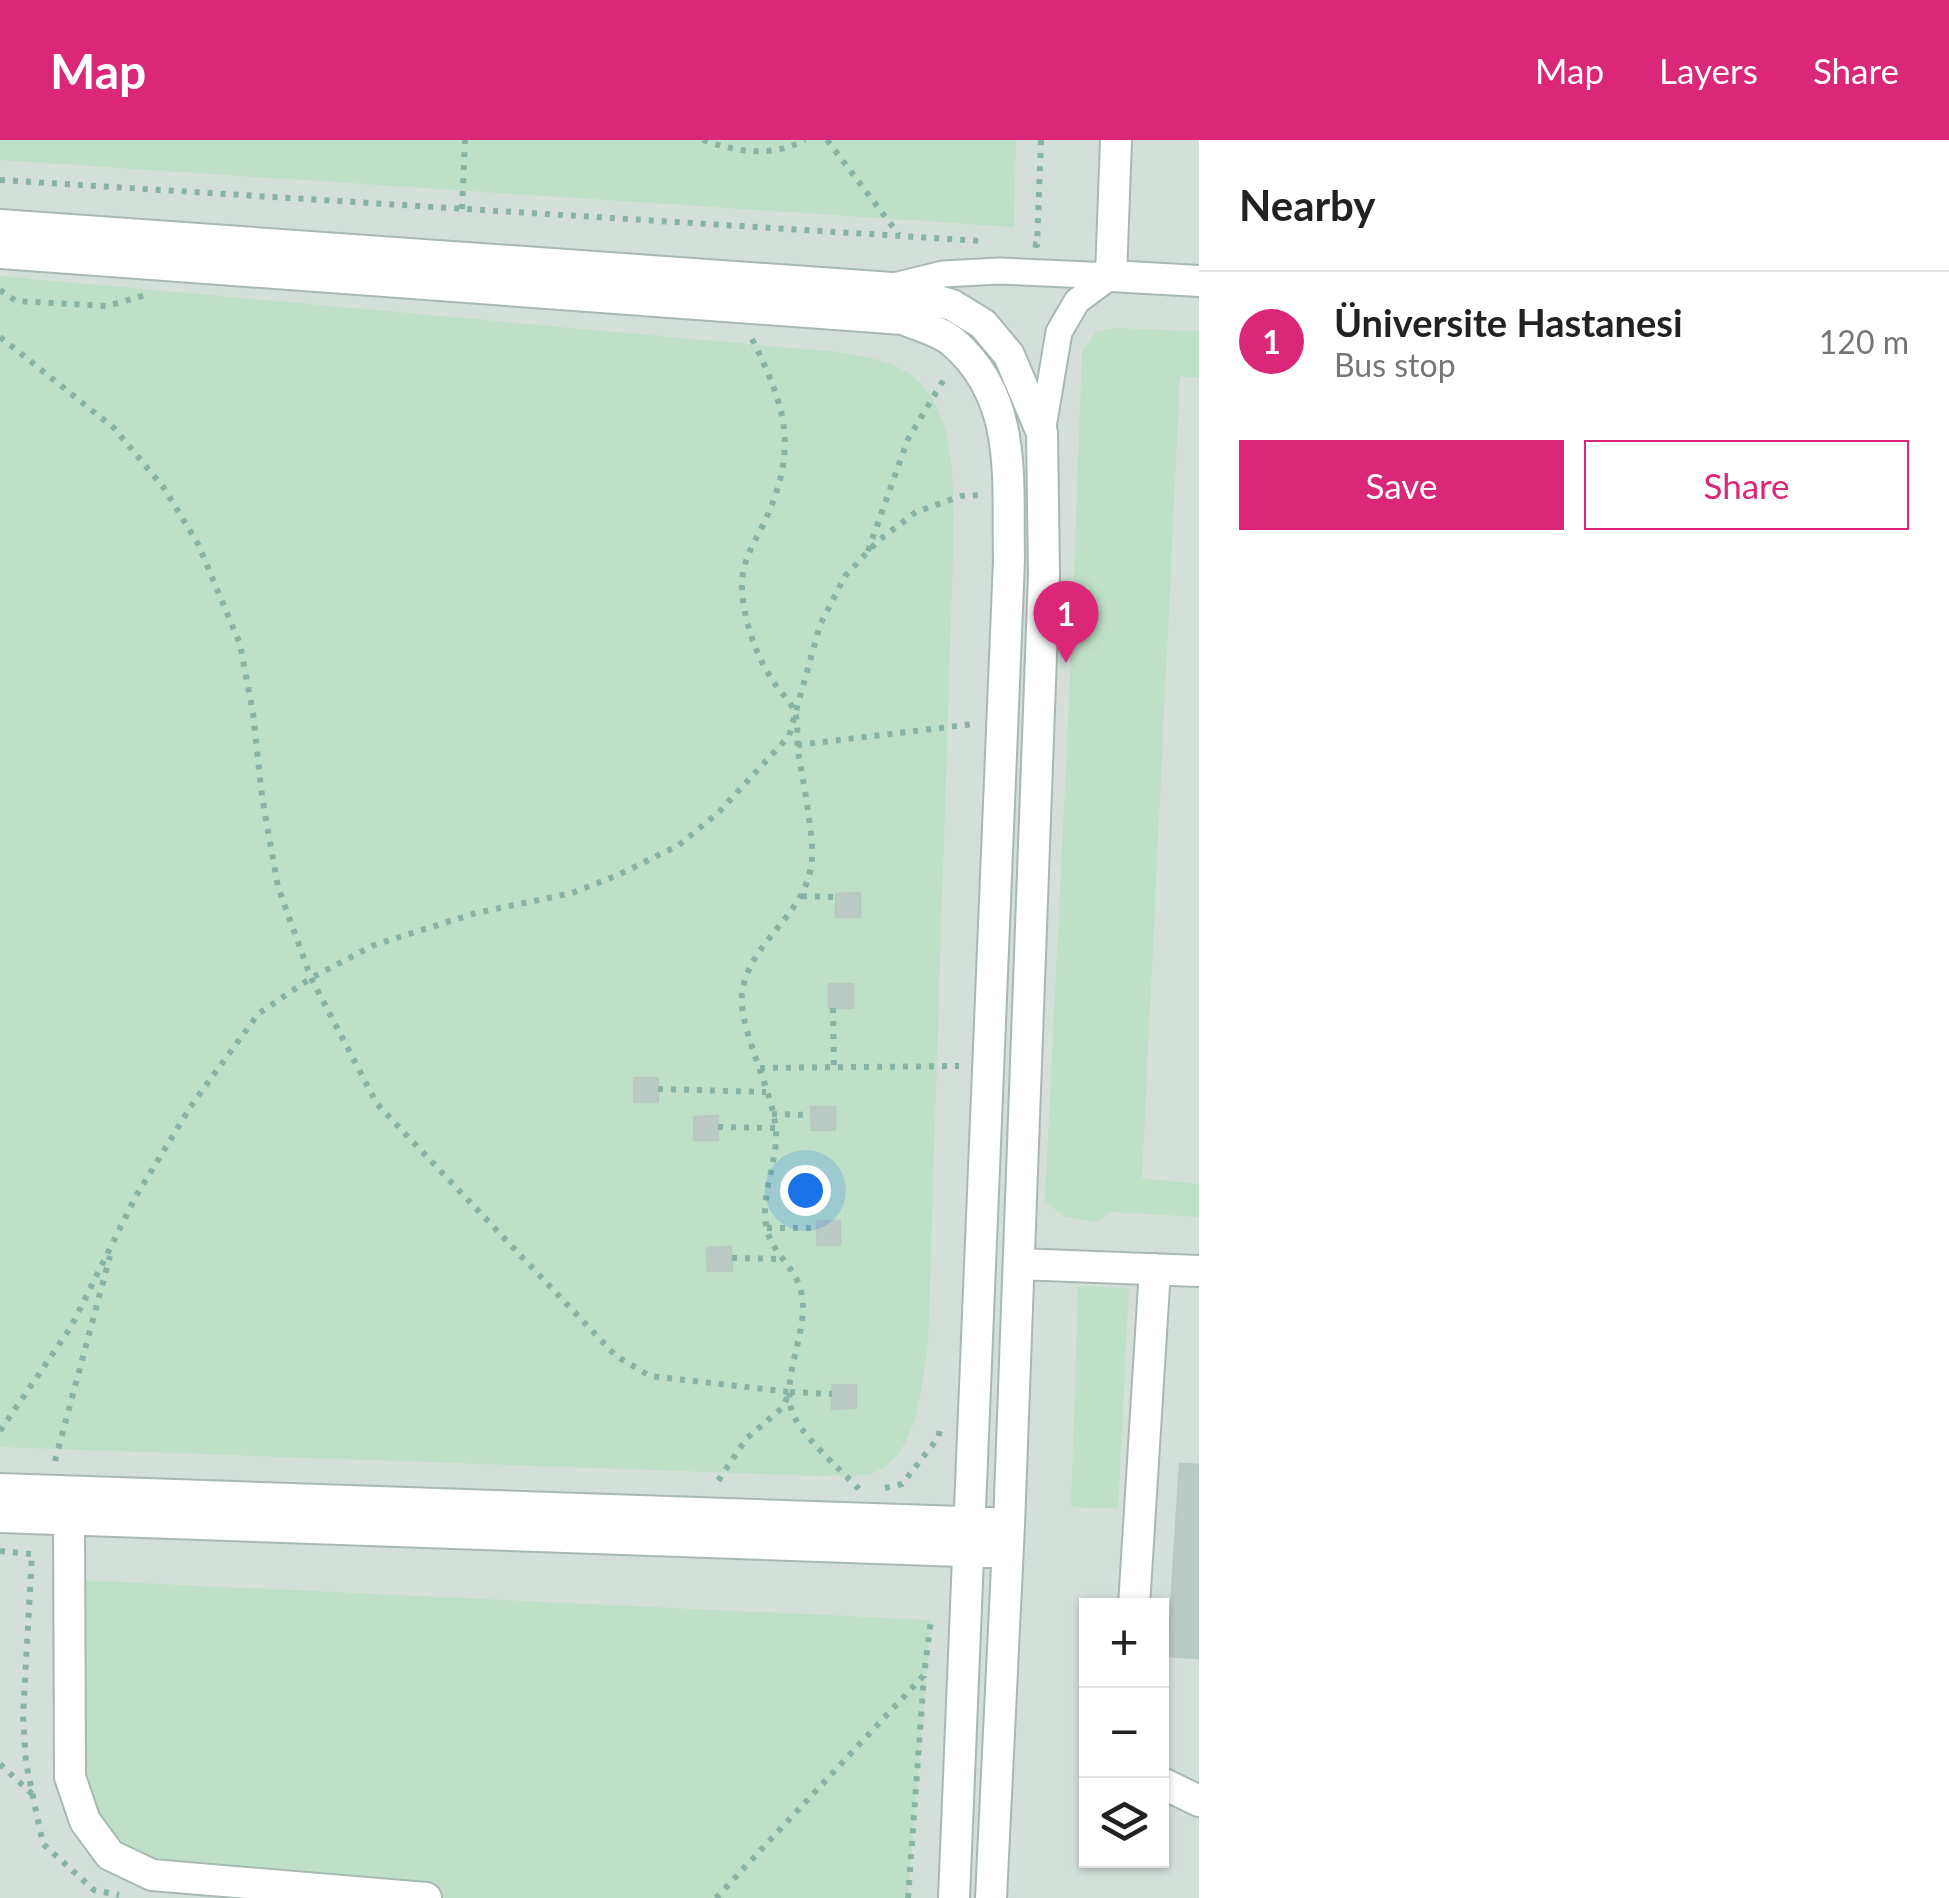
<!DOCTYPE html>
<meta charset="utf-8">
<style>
body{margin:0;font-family:Lato,sans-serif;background:#f2f2f2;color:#222}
.controls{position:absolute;right:30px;bottom:30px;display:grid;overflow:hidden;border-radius:0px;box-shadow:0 2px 8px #0004}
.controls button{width:90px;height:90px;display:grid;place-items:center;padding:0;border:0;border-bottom:2px solid #e0e0e0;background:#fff;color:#222;font:50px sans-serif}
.you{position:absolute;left:805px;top:1050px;width:35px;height:35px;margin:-25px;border:8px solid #fff;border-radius:50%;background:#1a73e8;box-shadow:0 0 0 15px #1a73e833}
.badge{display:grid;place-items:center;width:65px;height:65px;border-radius:50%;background:#db2777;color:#fff;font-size:32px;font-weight:700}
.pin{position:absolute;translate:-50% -82px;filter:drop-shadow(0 2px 5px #0008)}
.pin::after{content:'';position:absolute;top:52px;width:35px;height:30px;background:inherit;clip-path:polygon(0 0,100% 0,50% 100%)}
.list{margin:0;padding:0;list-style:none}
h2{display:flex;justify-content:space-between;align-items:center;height:130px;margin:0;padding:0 40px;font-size:42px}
h2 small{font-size:32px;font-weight:400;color:#767676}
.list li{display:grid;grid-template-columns:65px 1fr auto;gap:30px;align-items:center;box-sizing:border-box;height:140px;padding:0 40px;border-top:2px solid #e0e0e0}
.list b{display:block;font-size:38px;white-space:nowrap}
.list p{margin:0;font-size:32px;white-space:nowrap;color:#767676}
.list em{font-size:32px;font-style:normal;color:#767676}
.actions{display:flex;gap:20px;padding:30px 40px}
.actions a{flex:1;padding:22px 0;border:2px solid #db2777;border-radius:0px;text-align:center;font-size:35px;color:#db2777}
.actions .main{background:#db2777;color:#fff}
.icon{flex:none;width:55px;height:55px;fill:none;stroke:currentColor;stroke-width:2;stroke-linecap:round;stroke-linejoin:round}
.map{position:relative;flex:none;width:1199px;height:1758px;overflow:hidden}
header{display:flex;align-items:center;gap:60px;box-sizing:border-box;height:140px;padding:0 50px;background:#db2777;color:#fff}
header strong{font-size:48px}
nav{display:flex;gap:55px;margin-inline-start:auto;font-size:35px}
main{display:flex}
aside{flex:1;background:#fff}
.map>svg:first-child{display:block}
</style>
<header>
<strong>Map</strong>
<nav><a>Map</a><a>Layers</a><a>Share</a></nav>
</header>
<main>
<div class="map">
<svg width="1199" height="1758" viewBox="0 0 1199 1758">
<rect width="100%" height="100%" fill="#e6efeb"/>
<path fill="#d4dfda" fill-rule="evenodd" d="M0,0H1199V1758H0ZM1086,1466H1162V1720H1086Z"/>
<path fill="#bfe0c8" d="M0,0H1016L1014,87L0,20Z
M0,136L847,213C862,217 879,219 893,225C963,253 953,355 953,416L928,1205C922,1244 918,1315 875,1332C860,1338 836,1335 820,1336L0,1307Z
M1115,188L1199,191V237H1180L1142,1038L1199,1044V1077L1110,1072L1096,1083L1063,1076L1045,1061L1070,541L1082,212L1097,191Z
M1078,1146L1129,1148L1118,1369L1071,1367Z
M77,1440L931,1480L908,1758H426L152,1735L85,1681Z"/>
<path fill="#bbcac4" stroke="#b8c9c2" stroke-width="2.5" d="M860,753V777H836V754Z
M829,844H853V868H829Z
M634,938H658V962H634Z
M811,967H835V990H812Z
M718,976V1000H694V977Z
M817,1081H840V1105H817Z
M731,1107L732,1131H708L707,1108Z
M832,1245H856V1268L832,1269Z
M1180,1324L1199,1325V1518L1168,1516Z"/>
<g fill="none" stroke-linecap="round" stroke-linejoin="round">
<defs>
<path id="pedestrian" d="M890,147L943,134L999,131L1111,136
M1042,293L1059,192L1077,161L1111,136"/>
<path id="minor" d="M1116,0L1111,136L1199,141
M0,85L892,148L952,165L983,184L1009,215L1042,293L1044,434L1009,1385L991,1758
M0,113L903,179C919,186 940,191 953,202C1019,259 1007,341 1009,420L954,1758
M1019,1124L1199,1131
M0,1349L991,1383
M0,1377L990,1412
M69,1380L70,1637L85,1681L110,1715L152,1735L426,1758
M1134,1466L1155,1129
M1162,1643L1199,1661"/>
</defs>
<use href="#pedestrian" stroke="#a8b8b2" stroke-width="29"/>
<use href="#minor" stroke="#a8b8b2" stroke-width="34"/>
<path stroke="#86b3a5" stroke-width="6" stroke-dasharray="5 8" stroke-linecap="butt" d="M703,0C737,12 771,18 805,0
M827,0L899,95
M0,40L981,101
M462,69L465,0
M1033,104L1037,105L1041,0
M0,150L16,161L107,166L146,155
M0,197L114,288L164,348L198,404L240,504L253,573L262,657L278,747L311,838L377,964L616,1216L650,1236L790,1252L782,1268L746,1299L716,1344
M752,199C787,270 799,309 763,385C752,406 741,424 742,449C744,481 755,514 773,541C779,551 791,562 795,572C799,585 796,603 799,617C804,646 810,677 812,707C816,773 749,796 742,854C738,889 775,954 776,993C777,1025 759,1057 767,1090C774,1116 798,1129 802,1156C808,1192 783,1231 791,1268C797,1293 841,1330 859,1349
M868,411L908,299L946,236
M797,605L974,584
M802,756L836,757
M833,868L834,928
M760,928L959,926
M658,949L766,952
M772,974L811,975
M718,987L775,988
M767,1088H817
M732,1118L782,1119
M790,1252L832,1254
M0,1291L71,1187L136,1056L193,963L258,874L311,838L374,805L476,773L572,753L618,735L679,705L719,672L789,596L820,485L845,436L878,401L916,372L961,356L981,355
M55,1321L110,1116
M885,1348L902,1344L938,1298L941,1286
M0,1411L32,1414L23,1576L26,1623L43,1704L94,1750L119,1755
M0,1624L32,1654
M716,1758L924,1535L931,1480
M908,1758L924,1536"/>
<use href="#pedestrian" stroke="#fff" stroke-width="25"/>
<use href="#minor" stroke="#fff" stroke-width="30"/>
</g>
</svg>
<div class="controls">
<button>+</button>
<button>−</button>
<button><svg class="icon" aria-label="layers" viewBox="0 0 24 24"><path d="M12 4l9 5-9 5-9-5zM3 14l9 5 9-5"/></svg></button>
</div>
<div class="you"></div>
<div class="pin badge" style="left:1066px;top:523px">1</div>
</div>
<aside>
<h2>Nearby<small></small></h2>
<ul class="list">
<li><span class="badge">1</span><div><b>Üniversite Hastanesi</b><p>Bus stop</p></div><em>120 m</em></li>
</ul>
<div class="actions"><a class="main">Save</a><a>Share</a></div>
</aside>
</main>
